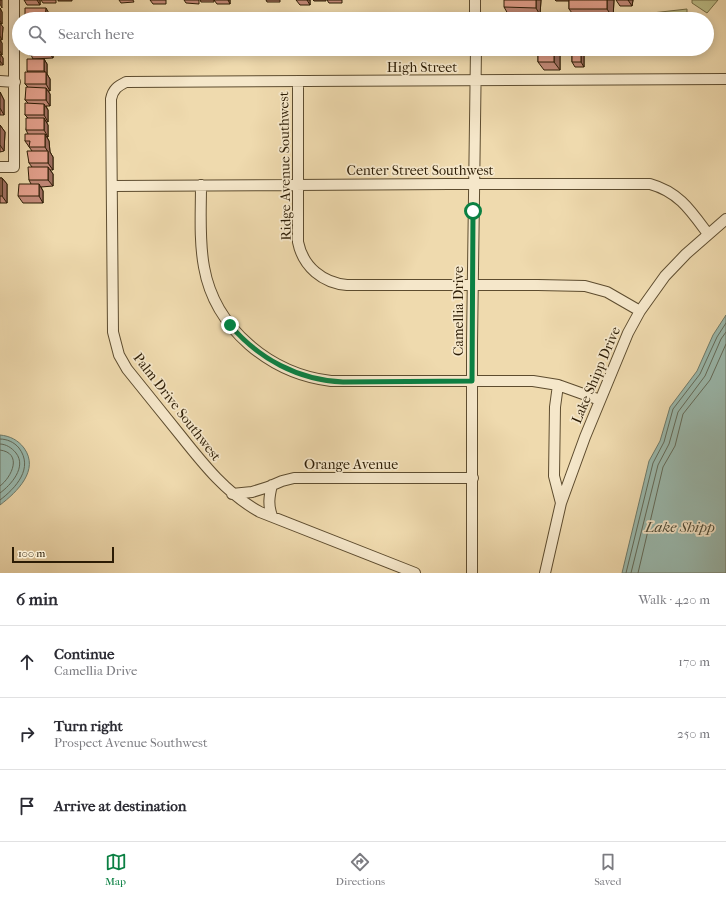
<!DOCTYPE html>
<meta charset="utf-8">
<style>
body{margin:0;font-family:"IM FELL French Canon",serif;background:#f7f7f7;color:#2b2b33}
.scale{position:absolute;left:12px;bottom:10px;width:102px;box-sizing:border-box;padding-left:4px;border:2px solid #2c1c05;border-top:0;font-size:11px;line-height:14px;white-space:nowrap;color:#2c1c05;-webkit-text-stroke:3px #f5e7ca;paint-order:stroke}
.stop{position:absolute;width:12px;height:12px;margin:-9px;border:3px solid #0b8043;border-radius:50%;background:#fff}
.stop.end{background:#0b8043;border-color:#fff;box-shadow:0 1px 4px #0008}
.list{margin:0;padding:0;list-style:none}
h2{display:flex;justify-content:space-between;align-items:center;height:52px;margin:0;padding:0 16px;font-size:17px}
h2 small{font-size:13px;font-weight:400;color:#7c7c81}
.list li{display:grid;grid-template-columns:26px 1fr auto;gap:12px;align-items:center;box-sizing:border-box;height:72px;padding:0 16px;border-top:1px solid #e1e1e2}
.list b{display:block;font-size:15px;white-space:nowrap}
.list p{margin:0;font-size:13px;white-space:nowrap;color:#7c7c81}
.list em{font-size:13px;font-style:normal;color:#7c7c81}
.icon{flex:none;width:22px;height:22px;fill:none;stroke:currentColor;stroke-width:2;stroke-linecap:round;stroke-linejoin:round}
.map{position:relative;flex:none;width:726px;height:573px;overflow:hidden}
.search{position:absolute;background:#fff;box-shadow:0 2px 10px #0003;left:12px;right:12px;top:12px;height:44px;display:flex;align-items:center;gap:10px;box-sizing:border-box;padding:0 14px;border-radius:22px;color:#7c7c81;font-size:15px}
.sheet{height:268px;background:#fff}
nav{display:flex;justify-content:space-around;align-items:center;box-sizing:border-box;height:56px;border-top:1px solid #e1e1e2;background:#fff;font-size:11px;color:#7c7c81}
nav a{display:grid;justify-items:center;gap:2px}
nav .on{color:#0b8043}
.map>svg:first-child{display:block}
</style>
<div class="map">
<svg width="726" height="573" viewBox="0 0 726 573">
<rect width="100%" height="100%" fill="#efdaae"/>
<filter id="stains"><feTurbulence type="fractalNoise" baseFrequency=".005" numOctaves="4"/><feColorMatrix values="0 0 0 0 .2 0 0 0 0 .09 0 0 0 0 .02 0 0 0 .5 -.17"/></filter>
<radialGradient id="worn" r=".72"><stop offset=".6" stop-color="#630" stop-opacity="0"/><stop offset="1" stop-color="#630" stop-opacity=".3"/></radialGradient>
<path fill="#bcbe88" stroke="#746d46" d="M692,0H718L707,13L692,3Z
M687,9V19H653L652,13Z"/>
<path fill="#9abaaf" stroke="#6e7b6b" d="M726,315V573H622L649,461L660,441L670,407L697,371L713,335Z
M0,435C10,436 18,440 24,448C40,470 17,492 0,505Z"/>
<g fill="none" stroke-linecap="round" stroke-linejoin="round">
<path stroke="#636b5a" stroke-width="1" d="M0,439C7,439 14,442 19,448C34,468 16,488 0,500
M0,444C6,444 12,448 16,453C27,467 11,485 0,493
M0,450C23,453 12,477 0,486
M626,573L653,463L664,442L673,409L700,374L717,337L726,323
M631,573L658,465L669,444L678,412L705,376L721,339L726,332
M638,573L663,467L675,446L683,414L710,380L726,344"/>
<defs>
<path id="minor" d="M475,0V19
M0,81L15,82
M298,81V242C303,267 323,283 347,285H538L585,286L607,292L640,311
M0,167H14V0
M201,185C201,212 199,240 204,267C215,329 271,374 331,381H533L558,385L600,400
M112,186L449,184H650C679,192 691,211 708,234
M558,385L555,407L554,476L561,503
M272,485C269,497 268,505 272,516
M232,494L252,492L268,487L282,481L294,478H473
M415,573L260,512C227,494 204,465 181,436C163,414 145,391 127,369L119,355L113,332L111,99C113,89 118,86 126,82L726,79
M472,573V343L476,49
M545,573L561,503L585,437L628,333L640,311L665,276L686,254L726,219"/>
</defs>
<use href="#minor" stroke="#5d4c2f" stroke-width="12"/>
<use href="#minor" stroke="#f5e7ca" stroke-width="10"/>
</g>
<path fill="#c28978" stroke="#2c1c05" d="M24,0H40V5H27Z
M41,0H56V3H43Z
M58,0H72V1H58Z
M119,0H133L134,2L121,3Z
M150,0H166V4H153Z
M184,0H199V4L186,3Z
M200,0H214V2H201Z
M214,0H230V4H217Z
M266,0H280V2H267Z
M296,0H310V5H300Z
M313,0H326V1H314Z
M327,0H342V3H329Z
M541,0L540,15L508,14L504,7Z
M555,0H614L613,18L575,17L569,9V1H556Z
M616,0H633L632,6H620Z
M0,8L2,12V24H0L3,27L2,40H0Z
M0,40L2,43V55H1L3,58V65H0Z
M25,49H53V58L33,59L31,55H29Z
M538,49H571V50H560V70H544L538,62Z
M572,49H584V67H575L572,62Z
M44,59L47,64V74L50,79V91H48L50,94V106H46L48,110V122H46L48,125V137H47L49,141L50,152L53,157V170H50L53,174V186L41,187L43,191V203H23L18,196L31,184L29,180L32,167L29,163L32,151L25,141L28,134L26,130L28,118L25,115L28,103L25,100L28,87L25,84L28,72L27,71Z
M0,92L4,100V115H0Z
M0,125L5,132L4,151L0,152Z
M0,178H2L7,184V203H0Z"/>
<path fill="#9e6f61" stroke="#2c1c05" d="M0,0H2V8L0,4Z
M37,0H40V5Z
M228,0H230V4Z
M307,0H310V5Z
M536,0H541L540,15L536,8Z
M607,0H614L613,18L607,9Z
M628,0H633L632,6Z
M0,8L2,12V24L0,21Z
M46,8L50,15V19H45Z
M0,23L3,27L2,40L0,36Z
M0,40L2,43V55L0,51Z
M48,49H53V58L48,52Z
M554,49H559L560,50V70L554,62Z
M581,49H584V67L581,62Z
M0,54L3,58V65L0,61Z
M44,59L47,64V74L50,79V91L46,84V73L44,71Z
M46,88L50,94V106L46,100Z
M0,92L4,100V115L0,108Z
M44,104L48,110V122L44,115Z
M44,118L48,125V137L44,130Z
M0,125L5,132L4,151L0,145Z
M45,134L49,141L50,152L53,157V170L48,163V152L45,147Z
M48,167L53,174V186L48,180Z
M2,178L7,184V203L2,196Z
M39,184L43,191V203L39,196Z"/>
<path fill="#e29f8b" stroke="#2c1c05" d="M504,0H536V8L504,7Z
M569,0H607V9H569Z
M25,8H46L45,19H25Z
M28,49H48V52H28Z
M538,49H554V62H538Z
M572,49H581V62H572Z
M27,59H44V71H27Z
M25,72H46V84H25Z
M26,87L46,88V100H25Z
M25,103L44,104V115H25Z
M26,118H44V130H26Z
M25,134H45V147H29L30,141H25Z
M27,151H48V163H29Z
M28,167H48V180H29Z
M0,178H2V196H0Z
M19,184H39V196H18Z"/>
<g fill="none" stroke-linecap="round" stroke-linejoin="round">
<path stroke="#0b8043" stroke-width="5" d="M230,325C259,359 298,380 343,382L472,381L473,211"/>
</g>
<g text-anchor="middle" dominant-baseline="central" stroke-width="3.5" stroke-linejoin="round" paint-order="stroke">
<g font-size="14" fill="#2c1c05" stroke="#f5e7ca">
<text x="422" y="67">High Street</text>
<text transform="translate(285 166) rotate(-91)">Ridge Avenue Southwest</text>
<text x="420" y="170">Center Street Southwest</text>
<text transform="translate(458 311) rotate(-90)">Camellia Drive</text>
<text transform="translate(596 375) rotate(-67)">Lake Shipp Drive</text>
<text transform="translate(177 407) rotate(52)">Palm Drive Southwest</text>
<text x="351" y="464">Orange Avenue</text>
</g>
<g font-size="15" font-style="italic" fill="#4d4b38" stroke="#f5e7ca">
<text x="680" y="527">Lake Shipp</text>
</g>
</g>
<rect width="100%" height="100%" filter="url(#stains)"/>
<rect width="100%" height="100%" fill="url(#worn)"/>
</svg>
<div class="scale">100 m</div>
<div class="stop" style="left:473px;top:211px"></div>
<div class="stop end" style="left:230px;top:325px"></div>
<div class="search"><svg class="icon" aria-label="search" viewBox="0 0 24 24"><circle cx="10" cy="10" r="6"/><path d="M15 15l6 6"/></svg>Search here</div>
</div>
<section class="sheet">
<h2>6 min<small>Walk · 420 m</small></h2>
<ul class="list">
<li><svg class="icon" aria-label="ahead" viewBox="0 0 24 24"><path d="M12 20V5M6 11l6-6 6 6"/></svg><div><b>Continue</b><p>Camellia Drive</p></div><em>170 m</em></li>
<li><svg class="icon" aria-label="right" viewBox="0 0 24 24"><path d="M7 20v-9h11M14 6l5 5-5 5"/></svg><div><b>Turn right</b><p>Prospect Avenue Southwest</p></div><em>250 m</em></li>
<li><svg class="icon" aria-label="arrive" viewBox="0 0 24 24"><path d="M6 21V4h12l-3 4 3 4H6"/></svg><div><b>Arrive at destination</b></div></li>
</ul>
</section>
<nav>
<a class="on"><svg class="icon" aria-label="map" viewBox="0 0 24 24"><path d="M3 6l6-2 6 2 6-2v14l-6 2-6-2-6 2zM9 4v14M15 6v14"/></svg>Map</a>
<a><svg class="icon" aria-label="directions" viewBox="0 0 24 24"><path d="M12 3l9 9-9 9-9-9zM9 14v-3h6M13 9l2 2-2 2"/></svg>Directions</a>
<a><svg class="icon" aria-label="saved" viewBox="0 0 24 24"><path d="M7 4h10v16l-5-4-5 4z"/></svg>Saved</a>
</nav>
